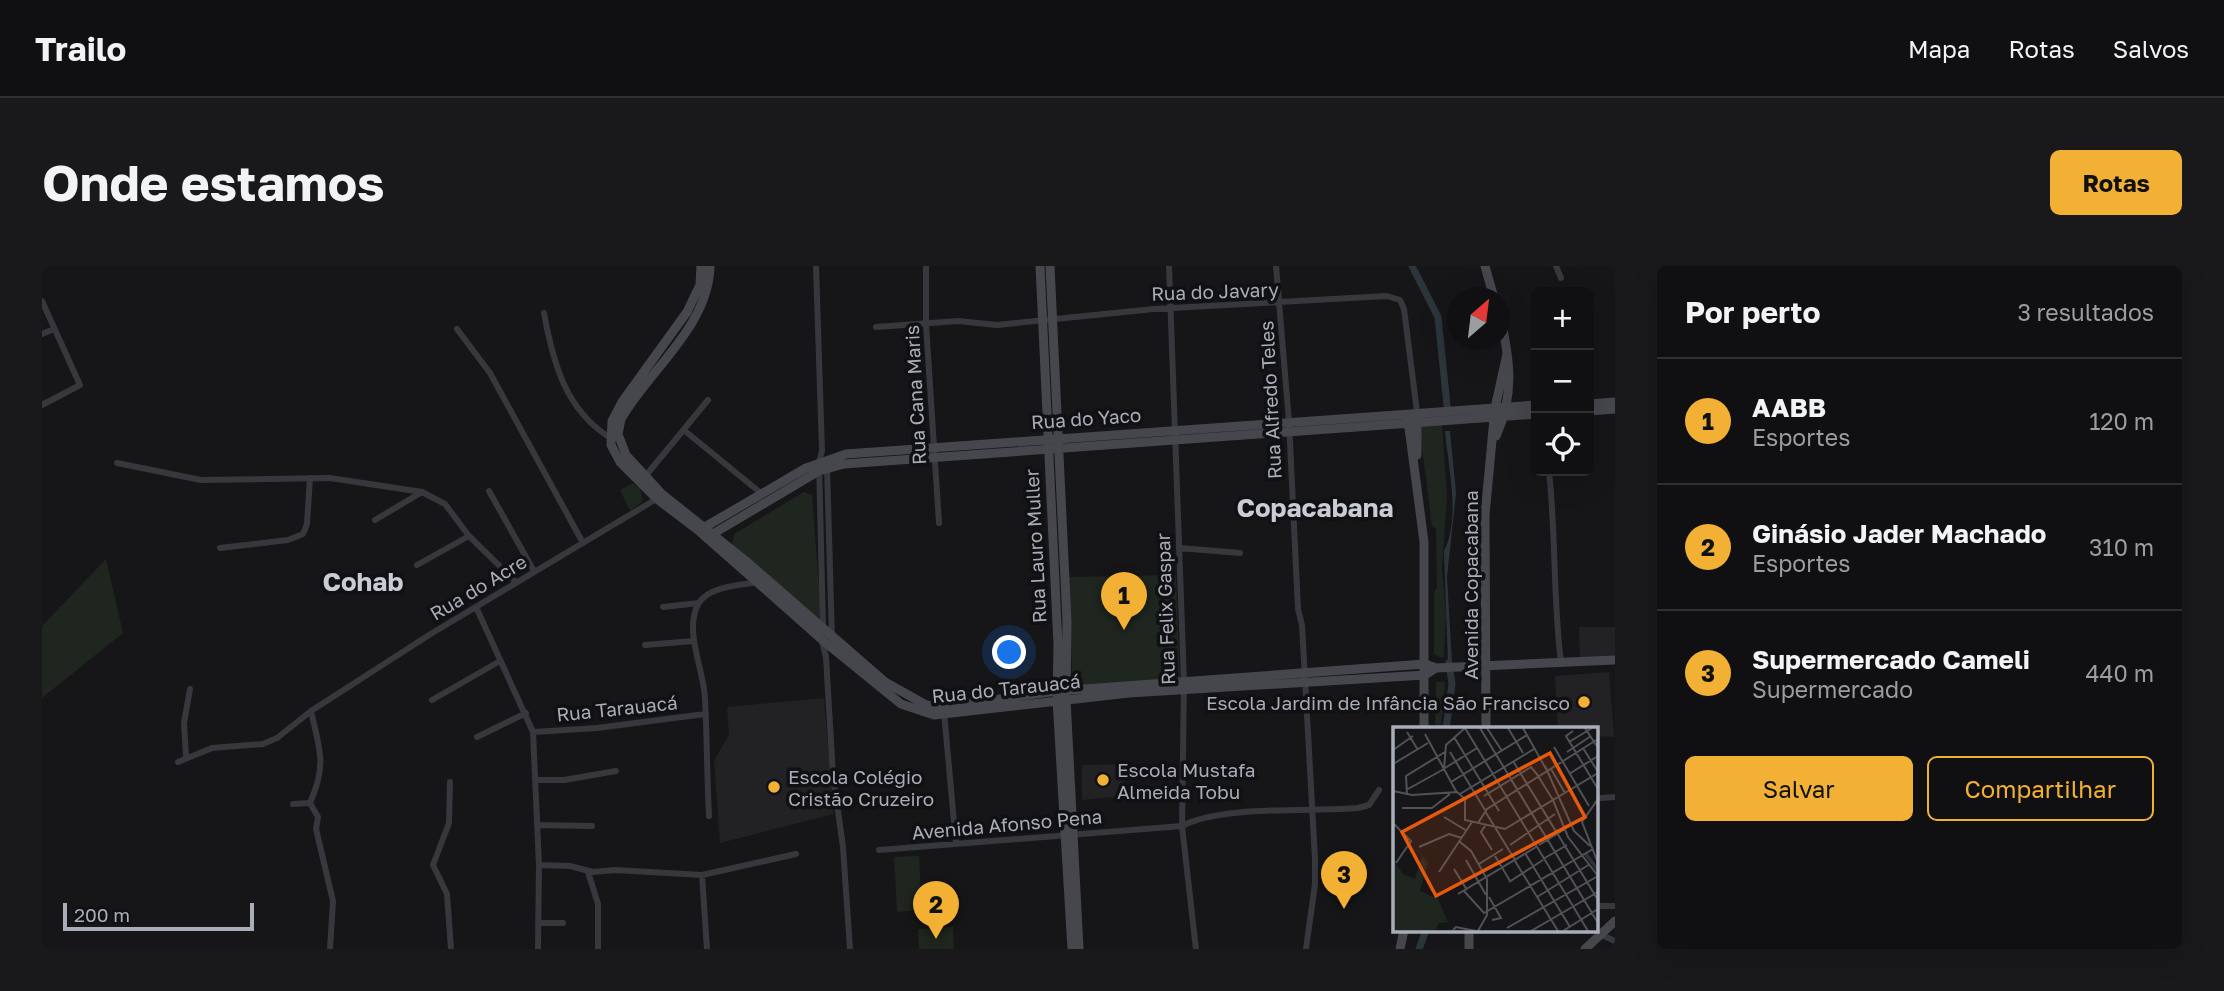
<!DOCTYPE html>
<html lang="pt">
<meta charset="utf-8">
<style>
body{margin:0;font-family:"Golos Text",sans-serif;background:#19191b;color:#f1f3f6}
.controls{position:absolute;right:21px;top:21px;display:grid;overflow:hidden;border-radius:10px;box-shadow:0 7px 28px #0002}
.controls button{width:63px;height:63px;display:grid;place-items:center;padding:0;border:0;border-bottom:2px solid #303032;background:#101012;color:#f1f3f6;font:35px sans-serif}
.compass{position:absolute;left:1405px;top:21px;width:63px;height:63px;border-radius:50%;background:#101012;box-shadow:0 7px 28px #0002;rotate:28deg}
.scale{position:absolute;left:21px;bottom:18px;width:191px;box-sizing:border-box;padding-left:7px;border:4px solid #a8adb8;border-top:0;font-size:19px;line-height:24px;white-space:nowrap;color:#a8adb8;-webkit-text-stroke:5px #111113;paint-order:stroke}
.you{position:absolute;left:968px;top:387px;width:24px;height:24px;margin:-18px;border:5px solid #fff;border-radius:50%;background:#1a73e8;box-shadow:0 0 0 10px #1a73e833}
.badge{display:grid;place-items:center;width:46px;height:46px;border-radius:50%;background:#f2b134;color:#111;font-size:23px;font-weight:700}
.pin{position:absolute;translate:-50% -58px;filter:drop-shadow(0 2px 4px #0008)}
.pin::after{content:'';position:absolute;top:37px;width:24px;height:21px;background:inherit;clip-path:polygon(0 0,100% 0,50% 100%)}
.list{margin:0;padding:0;list-style:none}
h2{display:flex;justify-content:space-between;align-items:center;height:91px;margin:0;padding:0 28px;font-size:30px}
h2 small{font-size:23px;font-weight:400;color:#9c9d9f}
.list li{display:grid;grid-template-columns:46px 1fr auto;gap:21px;align-items:center;box-sizing:border-box;height:126px;padding:0 28px;border-top:2px solid #303032}
.list b{display:block;font-size:26px;white-space:nowrap}
.list p{margin:0;font-size:23px;white-space:nowrap;color:#9c9d9f}
.list em{font-size:23px;font-style:normal;color:#9c9d9f}
.actions{display:flex;gap:14px;padding:21px 28px}
.actions a{flex:1;padding:16px 0;border:2px solid #f2b134;border-radius:10px;text-align:center;font-size:24px;color:#f2b134}
.actions .main{background:#f2b134;color:#111}
.icon{flex:none;width:38px;height:38px;fill:none;stroke:currentColor;stroke-width:2;stroke-linecap:round;stroke-linejoin:round}
.map{position:relative;flex:none;width:1573px;height:683px;overflow:hidden;border-radius:10px}
header{display:flex;align-items:center;gap:42px;box-sizing:border-box;height:98px;padding:0 35px;background:#101012;border-bottom:2px solid #303032}
header strong{font-size:33px}
nav{display:flex;gap:38px;margin-inline-start:auto;font-size:24px}
.intro{display:flex;align-items:center;justify-content:space-between;box-sizing:border-box;height:168px;padding:0 42px}
h1{margin:0;font-size:49px}
.button{padding:18px 32px;border-radius:10px;background:#f2b134;color:#111;font-size:24px;font-weight:700}
main{display:flex;gap:42px;padding:0 42px}
aside{flex:1;background:#101012;border-radius:10px;box-shadow:0 7px 28px #0002}
.map>svg:first-child{display:block}
</style>
<header>
<strong>Trailo</strong>
<nav><a>Mapa</a><a>Rotas</a><a>Salvos</a></nav>
</header>
<div class="intro"><h1>Onde estamos</h1><a class="button">Rotas</a></div>
<main>
<div class="map">
<svg width="1573" height="683" viewBox="0 0 1573 683">
<rect width="100%" height="100%" fill="#161618"/>
<path fill="#222225" d="M1537,361H1573V391L1538,393Z
M1567,406L1572,471L1554,470V463L1516,462L1513,410Z
M782,432L792,548L678,577L672,494L687,469L685,441Z
M1081,498L1083,530L1040,534V499Z"/>
<path fill="#1e261f" d="M1400,157L1405,230L1400,303L1404,346L1402,391L1399,392L1392,388V326L1395,322L1394,263L1390,260L1377,159Z
M591,217L598,223L601,235L588,245L578,224Z
M762,226L770,229L779,347L775,353L690,278L692,268Z
M64,293L81,367L0,432V360Z
M1134,309L1138,416L1031,423L1026,311Z
M1394,416H1403L1399,462H1393Z
M877,590L880,644L855,646L852,591Z
M911,661L912,683H877L876,663Z"/>
<path fill="#2c353c" d="M1403,165H1408L1414,227L1405,311L1410,397L1406,398L1402,285C1419,251 1406,201 1403,165Z"/>
<g fill="none" stroke-linecap="round" stroke-linejoin="round">
<path stroke="#2c353c" stroke-width="7" d="M1370,0L1396,51L1405,139
M1404,463L1410,418L1407,397
M1377,683L1384,664"/>
<path stroke="#37383d" stroke-width="6" d="M774,0L780,185L777,196L781,361
M884,0V58L897,257
M1127,0L1142,416L1140,560L1154,683
M1234,0L1247,155L1256,343L1260,359L1273,593V618L1264,683
M1514,0L1519,12
M0,35L38,119L0,139
M502,47C511,96 523,143 567,171
M834,61L916,55L955,59L1112,43L1345,30L1358,34L1362,43L1375,146
M415,63L448,107L541,277
M0,68L12,63
M643,165L720,228
M75,197L159,214L288,212L380,226L403,238L427,270L474,316
M785,201L790,372
M1507,205C1514,269 1511,333 1519,397
M601,213L666,134
M447,225L492,305
M333,254L380,226
M178,282L246,274L261,268L265,258L268,212
M1137,282L1198,287
M375,299L427,270
M434,341L491,466L497,599L496,683
M621,341L657,337
M780,375L784,391L791,509L801,581L808,683
M603,379L652,375
M390,434L458,395
M902,446L914,578
M491,466L555,462L663,448
M435,471L484,447
M144,491L142,457L148,423
M136,496L170,482L221,478L235,472L269,445L387,369L616,232
M494,514H522L574,505
M408,516L407,557L391,599L405,628L409,683
M1559,532L1573,531
M268,537L276,551L274,563L291,635L288,683
M251,538L268,537C285,498 278,485 269,445
M667,550C665,511 665,471 663,432C662,405 641,362 657,337C667,320 700,319 717,316
M496,559L550,560
M837,584L1140,560C1180,539 1269,546 1316,542L1327,539L1337,524
M497,599L528,600L551,606L573,604L660,609L754,588
M546,606L556,638V683
M660,609L665,683
M1554,640H1573
M496,657H521
M1557,668L1573,675"/>
<path stroke="#45474d" stroke-width="9" d="M659,0L658,19L645,46L580,136L570,155L569,179L578,196L615,233L657,265L784,377L859,438L892,449L1087,427L1383,409L1394,402
M668,0C667,60 607,104 579,153L576,168L584,189L620,228L704,295L843,416L884,439L901,441L1015,425L1383,398L1394,402L1573,394
M998,0L1016,379L1015,434L1030,683
M1008,0L1025,356L1024,433L1037,683
M1443,0L1452,32
M1547,138L1573,136
M1547,145L1573,143
M1375,151V189
M1366,154L1382,276V463
M1454,170C1473,129 1468,93 1458,50
M661,262L764,202L804,188L1494,139
M669,269L777,205L802,198L1494,148
M1444,463L1443,249L1453,142L1465,88
M1358,683L1362,664
M1427,683V664
M1543,683L1573,655"/>
</g>
<g fill="#f2b134" stroke="#111113" stroke-width="2.5">
<circle cx="1542" cy="436" r="7"/>
<circle cx="1061" cy="514" r="7"/>
<circle cx="732" cy="521" r="7"/>
</g>
<g text-anchor="middle" dominant-baseline="central" stroke-width="7" stroke-linejoin="round" paint-order="stroke">
<g font-size="19" fill="#a8adb8" stroke="#111113">
<text transform="translate(1173 25) rotate(-2)">Rua do Javary</text>
<text transform="translate(873 129) rotate(-93)">Rua Cana Maris</text>
<text transform="translate(1228 134) rotate(-93)">Rua Alfredo Teles</text>
<text transform="translate(1044 152) rotate(-4)">Rua do Yaco</text>
<text transform="translate(993 280) rotate(-93)">Rua Lauro Muller</text>
<text transform="translate(1428 319) rotate(-90)">Avenida Copacabana</text>
<text transform="translate(436 321) rotate(-31)">Rua do Acre</text>
<text transform="translate(1123 343) rotate(-92)">Rua Felix Gaspar</text>
<text transform="translate(964 422) rotate(-6)">Rua do Tarauacá</text>
<text transform="translate(575 442) rotate(-6)">Rua Tarauacá</text>
<text transform="translate(965 558) rotate(-5)">Avenida Afonso Pena</text>
</g>
<g font-size="19" fill="#a8adb8" stroke="#111113" text-anchor="start">
<text x="1528" y="436" text-anchor="end">Escola Jardim de Infância São Francisco</text>
<text x="1075" y="503">Escola Mustafa<tspan x="1075" dy="22">Almeida Tobu</tspan></text>
<text x="746" y="510">Escola Colégio<tspan x="746" dy="22">Cristão Cruzeiro</tspan></text>
</g>
<g font-size="26" font-weight="bold" fill="#c9ccd4" stroke="#111113">
<text x="1273" y="241">Copacabana</text>
<text x="321" y="315">Cohab</text>
</g>
</g>
<g transform="translate(1351 461)">
<rect width="205" height="205" fill="#161618"/>
<path d="M29,129L35,135L27,164L45,172L55,195L46,196L42,204H0V133L10,147L22,152Z" fill="#1e261f"/>
<path fill="none" stroke="#2c353c" stroke-width="3.5" d="M192,126L205,143"/>
<path fill="none" stroke="#505258" stroke-width="2" d="M87,1L205,196M94,1L109,24M115,1L130,26M130,1L153,42M192,1L205,21M180,4L173,9L205,62M14,5L25,23M32,7L64,66M61,10L106,84M176,15L199,1M161,20L196,79M190,21L205,45M0,23L20,9M57,25L78,60M174,25L198,9M120,34L205,173M0,37L35,16M152,39L181,104L197,119M52,41L84,21M51,42L53,18L72,1L195,204M158,42L172,66M176,47L205,29M145,49L160,73L205,46M58,55L134,8M78,60L92,83M15,62L51,42M0,64L19,68L64,65L72,72V93L112,102L160,73L175,110L205,149M14,67L13,49L52,25M67,67L141,22M91,69L138,40L147,51M205,72L189,95L205,136M9,81H39L57,67M92,84L122,133M51,90L74,104M0,96L18,114L3,136M85,96L94,82L205,12M92,99L88,105L99,123M67,115L78,124L94,152V188L85,204M117,118L162,87M146,118L172,102M26,120L56,107L69,111M132,126L177,200M102,129L117,154M150,132L174,118M73,133L93,168M122,134L165,204M86,137L110,122M61,142L74,163M46,145L79,95M116,155L150,133M71,164L91,186L200,122M65,167L143,120M96,170L108,191L99,193M144,170L197,137M114,201L205,149M60,203L63,200L83,204M138,204L205,165M170,204L205,182"/>
<path fill="#e8590c" fill-opacity="0.15" stroke="#e8590c" stroke-width="3.5" d="M157,26L192,90L43,169L9,105Z"/>
<rect width="205" height="205" fill="none" stroke="#a8adb8" stroke-width="3.5"/>
</g>
</svg>
<div class="controls">
<button>+</button>
<button>−</button>
<button><svg class="icon" aria-label="locate" viewBox="0 0 24 24"><circle cx="12" cy="12" r="6"/><path d="M12 2v4M12 18v4M2 12h4M18 12h4"/></svg></button>
</div>
<svg class="compass" viewBox="-18 -18 36 36"><path d="M0-13l5 13h-10z" fill="#e53935"/><path d="M0 13l5-13h-10z" fill="#9c9d9f"/></svg>
<div class="scale">200 m</div>
<div class="you"></div>
<div class="pin badge" style="left:1082px;top:364px">1</div>
<div class="pin badge" style="left:894px;top:673px">2</div>
<div class="pin badge" style="left:1302px;top:643px">3</div>
</div>
<aside>
<h2>Por perto<small>3 resultados</small></h2>
<ul class="list">
<li><span class="badge">1</span><div><b>AABB</b><p>Esportes</p></div><em>120 m</em></li>
<li><span class="badge">2</span><div><b>Ginásio Jader Machado</b><p>Esportes</p></div><em>310 m</em></li>
<li><span class="badge">3</span><div><b>Supermercado Cameli</b><p>Supermercado</p></div><em>440 m</em></li>
</ul>
<div class="actions"><a class="main">Salvar</a><a>Compartilhar</a></div>
</aside>
</main>
